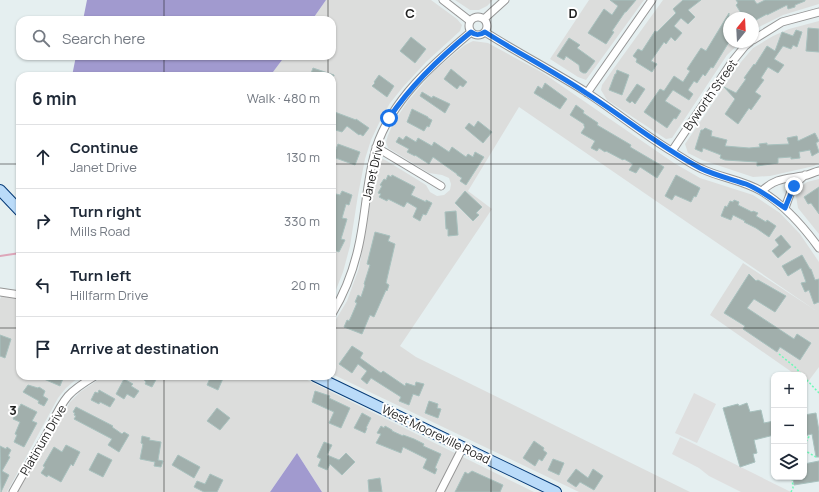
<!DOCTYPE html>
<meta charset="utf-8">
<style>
body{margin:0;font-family:Manrope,sans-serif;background:#f2f2f3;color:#1f2937}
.controls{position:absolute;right:12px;bottom:12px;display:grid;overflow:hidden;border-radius:8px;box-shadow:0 1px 3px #0004}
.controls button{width:36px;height:36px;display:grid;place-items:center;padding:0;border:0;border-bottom:1px solid #e0e1e3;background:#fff;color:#1f2937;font:20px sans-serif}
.compass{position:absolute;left:723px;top:12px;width:36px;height:36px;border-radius:50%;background:#fff;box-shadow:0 1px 3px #0004;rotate:18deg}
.stop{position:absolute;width:12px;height:12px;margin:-9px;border:3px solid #1a73e8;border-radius:50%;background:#fff}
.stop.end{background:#1a73e8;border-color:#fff;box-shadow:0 1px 4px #0008}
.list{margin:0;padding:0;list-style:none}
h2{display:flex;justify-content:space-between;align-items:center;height:52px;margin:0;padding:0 16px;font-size:17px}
h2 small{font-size:13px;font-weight:400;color:#747a83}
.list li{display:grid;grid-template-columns:26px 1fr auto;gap:12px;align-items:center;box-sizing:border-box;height:64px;padding:0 16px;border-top:1px solid #e0e1e3}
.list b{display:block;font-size:15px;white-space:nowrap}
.list p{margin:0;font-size:13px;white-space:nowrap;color:#747a83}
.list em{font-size:13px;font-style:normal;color:#747a83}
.icon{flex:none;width:22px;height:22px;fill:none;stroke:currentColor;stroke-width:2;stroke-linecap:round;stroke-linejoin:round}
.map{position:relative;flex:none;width:819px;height:492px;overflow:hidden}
.search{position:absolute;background:#fff;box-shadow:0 1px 3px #0004;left:16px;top:16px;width:320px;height:44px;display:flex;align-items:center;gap:10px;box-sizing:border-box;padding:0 14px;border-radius:12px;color:#747a83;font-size:15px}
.panel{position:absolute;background:#fff;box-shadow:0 1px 3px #0004;left:16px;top:72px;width:320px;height:308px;border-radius:12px}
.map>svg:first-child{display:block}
</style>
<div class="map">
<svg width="819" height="492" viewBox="0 0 819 492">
<rect width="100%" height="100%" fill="#e5eff0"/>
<path fill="#dcdddc" d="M326,0H431L457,19L462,25L460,31L426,62L403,87L390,103L381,119L371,140L365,159L358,195L350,246L343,272L332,300V76H270L285,56H332V20H312Z
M455,0H493L487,6L479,10H470Z
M589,0H644L586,80L578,77L550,59Z
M663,0H819V4L783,15L753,30V18H729V42H741L727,55L672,138L666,139L607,100L601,90L602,85L614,68Z
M819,21V163L814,166L770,176L753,177L702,160L688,153L685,144L741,62L753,48L773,36L789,29Z
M473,41L488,43L543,73L674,163L700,178L753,195L780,213L800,234L819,262V367L807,383L804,380V375H796L710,315L743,263L815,310L519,107L468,191L492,209L400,346L416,357L690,492H579L332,374V326L347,301L359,268L375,176L380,160L383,159L387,161L426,185L430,192L437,196L444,195L450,190L451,184L449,178L442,175L429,173L388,148L386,142L388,135L395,120L408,101L433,72L455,53L465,45Z
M819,179V234L798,208L796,196L799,188L807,182Z
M2,295L20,299V376H80L66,388L58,398L7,492H0V299Z
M104,376H299L534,492H322L297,453L270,492H17L34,461L55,431L70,402L80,392Z"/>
<path fill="#a19acf" d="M87,0H326L312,20H83Z
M76,56H285L270,76H72Z
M297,453L322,492H270Z"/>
<path fill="#dfdfdf" d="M694,393L716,404L697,443L675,433Z
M680,437L791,492H741L709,476L699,468L672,454Z"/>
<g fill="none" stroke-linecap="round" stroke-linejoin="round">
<path stroke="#dda6b9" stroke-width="2" d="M0,256L20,253"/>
</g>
<path fill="#a1afac" stroke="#a8c1be" d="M610,0H636L626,12H625L612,31L614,32L606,44L588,33L604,9L612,15L618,6Z
M683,0H701L688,10L695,17L688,24L681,18L674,26L682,33L675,41L671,37L666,44L664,42L651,61L657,64L652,72L636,62L637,59L633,56L638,49L642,51L655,31L657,32L676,13L673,9Z
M736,0H754L757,4L765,0H805V1L795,5V7L788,9L787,5L767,15V14L756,20L755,18H744L736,5L738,3Z
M729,13V42L713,68L711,67L705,76L703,74L697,83L694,81L688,90L693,94L689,100L673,90L665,101L681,111L676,119L674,118L667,128L644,112L660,89L664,91L674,76L683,82L690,71L687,69L701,48L706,51Z
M808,28L819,29V52L806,51Z
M796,30L802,32L797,47L793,45L791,49L783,46L774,59L784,65L778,73L768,67L761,78L764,80L755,92L761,96L751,110L749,108L738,124L725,114L735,99L724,87L736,93L746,79L744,78L754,64L755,65L767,46L775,51L782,32L793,36Z
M411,37L426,49L415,63L400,51Z
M569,38L580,45L577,48L595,61L586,73H583L580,71L579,65L566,56L564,60L557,56Z
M313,68L334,75V76H310Z
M451,69L467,82L463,87L460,85L457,89L444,79Z
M617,70L629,75L622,95L609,90L615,74H616Z
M379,75L394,86L387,97L372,86L375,83L374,82Z
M545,83L567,99L560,109L534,93L538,86L542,89Z
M637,84L645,89L635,104L632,101L630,103L626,100Z
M422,92L432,98L433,96L450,104L445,113L420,96Z
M576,105L584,111L583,113L598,123L597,125L631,145L630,147L664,167L657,178L640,167L636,173L629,170L633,164L624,159L623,160L606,151L605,152L599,148L597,151L591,148L595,141L581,133L585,127L584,126V124L570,115Z
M412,109L428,117V118L432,120L429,127L427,126L424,131L407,122Z
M332,111L356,120V119L369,128L363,136L360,134L359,135L347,126L342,132L332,129Z
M478,121L492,132L483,143L465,128L469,123L474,127Z
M705,128L712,131L711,136L727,140L725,146L749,148L760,147L759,144L767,143V145L789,144L787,138L797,136L798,141L815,133L819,141L816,143L819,152L812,156L810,150L799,152L800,158L791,159V157L778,158V163L757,166V162L725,160L720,158L721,155L703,148L702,152L695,149L701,130H703Z
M406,136L416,142L418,138L432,146L434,142L449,152L452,147L466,157L468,154L473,157L475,152L484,157L466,185L460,181L462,178L457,175V174L433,157L429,164L415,155V156L407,152L409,149L396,142L399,137L403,140Z
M338,144L360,152L355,165L333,157Z
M388,175L391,177L392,175L415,187L411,195L426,202V200L432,203L426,215L423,214L420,221L413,217L417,208L407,202L404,207L388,199L387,201L379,197L381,194L378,193L382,186L380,185L384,179L386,180Z
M676,175L700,188L696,197L694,196L691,202L675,195L672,200L665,196Z
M819,187V214L811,203L808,204L804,197Z
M342,191L352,195L349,205L346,204L342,218L347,219L341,239L345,240L339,252L332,249V193L340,195Z
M465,191L482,207L476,213L479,215L473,221L455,203Z
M734,200L739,202L738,205L752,212L753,211L758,213L756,216L766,222L767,220L776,226L769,237L756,228L744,222L745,221L733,215L731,220L721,216L725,206L727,207L730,201L733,202Z
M456,211L458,235L448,236V229H446L445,212Z
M375,232L390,236L388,241L395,244L386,283L389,285L387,291L386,290L374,317L370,315L362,334L344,327L347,320L349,321L351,317L357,303L355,302L358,295L361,297L365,285L364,284L370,265L367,264Z
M781,235L791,247L778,258L772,251L779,245L775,240Z
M802,255L810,269H811L815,280L819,279V302L814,304L809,290L805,292L801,283L806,282L801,268L788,276L782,266Z
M749,274L756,281L758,280L786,296L775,312L754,299L747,308L794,339L797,334L811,343L800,360L780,347L777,352L743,329L745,326L724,313Z
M0,335L11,339L5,358L0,356Z
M352,346L363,353L360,358L381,373L383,371L405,386L406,383L415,386L416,382L424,384L419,396L413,394L409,405L399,401L401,397L371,378L367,384L361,379L367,371L358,364L352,373L339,364Z
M37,376H64L60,386Z
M146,376H158L152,387L145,384L146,382L144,380Z
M211,376H224L218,390L207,385Z
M124,379L133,384L131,386L139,391L134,398L127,394L124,399L116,394Z
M28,385L38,388L39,387L45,391L43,396L48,399L44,406L38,403L39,401L23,392Z
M99,390L115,399L110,407L100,402L99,404L91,400L95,392L98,393Z
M315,391L330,396L329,398L350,408L341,428L329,423L334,412L312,402Z
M429,401L438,404L437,408L441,409L438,418L425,413Z
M747,403L750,412L761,410L764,423L774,421V435L754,440L757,453L753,454L755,462L740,467L723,408L738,404L739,406Z
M21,404L37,412L32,421L37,423L24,447L14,442L17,435L15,434L20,422L13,419Z
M76,407L113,426L112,427L122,434L124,432L129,435L119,452L108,445L112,439L74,419L76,416L74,415L75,413L73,412Z
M217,408L230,418L220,430L207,421Z
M362,413L371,418L366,428H367L365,433L354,428Z
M816,413L819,431V457H816L812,434L804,436V415Z
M381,426L384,428L385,426L392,430V431L403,436V435L414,439L424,444L423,446L441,454L435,468L437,469L435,474L423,468L427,459L403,447L401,453L376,443L381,434L377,433Z
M142,436L150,438L149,440L161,442L158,460L163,461L161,467L154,466L155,462L140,459L143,444L141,443Z
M534,441L544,448L543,450L547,453L542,461L539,459L535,466L523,458Z
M324,442L332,445L327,455L339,460L346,453L355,462L342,475L330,464L327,470L318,466L321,459L317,457Z
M66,445L80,452L73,466L71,464L61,482L48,475L47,477L41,473L45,467L43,466L54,447L62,452Z
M0,446L6,449L7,447L11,450L8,456L10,457L2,471L9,475L1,492Z
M98,453L112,460L103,477L89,470Z
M178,455L200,467L194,478L172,465Z
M553,459L564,463L559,475L548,470Z
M819,461V481L794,485L793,477H804V464Z
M576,469L588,478L593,469L603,476L594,490L580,482L576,487L567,481Z
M472,471L503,485L500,492H455L465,472L468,474Z
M210,474L223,480L217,492H204L194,487L197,481L205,484Z
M380,478L382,492H369L368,480Z"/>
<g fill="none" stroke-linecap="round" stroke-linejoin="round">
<defs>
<path id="minor" d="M443,0L470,21
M469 26a9 9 0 1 1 18 0a9 9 0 1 1-18 0Z
M484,19L505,0
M485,32C518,53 553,71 586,92C615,111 643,134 673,152C683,158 692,165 702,169C721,178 743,180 761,191C785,205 803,226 819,248
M753,40L782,22L819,12
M587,93L652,0
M376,147L441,186
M672,151L732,62L745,46L750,42
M762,191C775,178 786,179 803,176C809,175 814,172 819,171
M785,208L793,186L805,175
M0,292L20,295
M332,314C344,294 353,271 358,249C366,216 366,181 376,148C392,99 433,64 471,32
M13,492C23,474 33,457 44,439C52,425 57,409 68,396C75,388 85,382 95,376
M440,492L463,447"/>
<path id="secondary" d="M0,190L20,211
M315,376L556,492"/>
</defs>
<use href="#minor" stroke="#969696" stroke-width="9"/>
<use href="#secondary" stroke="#053a77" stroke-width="12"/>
<path stroke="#6dfab7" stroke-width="1.5" stroke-dasharray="2 2" stroke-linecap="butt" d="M779,354L795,367L802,375
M804,377L819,393
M804,445L810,435
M804,450L816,457
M791,492L793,488L792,477"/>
<use href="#minor" stroke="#fff" stroke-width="7"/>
<use href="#secondary" stroke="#badbf9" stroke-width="10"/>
</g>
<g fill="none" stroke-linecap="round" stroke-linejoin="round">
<path stroke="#1a73e8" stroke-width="5" d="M389,118C412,84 439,58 471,32C476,36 480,35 485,32C518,53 553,71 586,93C624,117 660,147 700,168C714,175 731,179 746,184C761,190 772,199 785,208L794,186"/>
</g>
<path fill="none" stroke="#1f1f1f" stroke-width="1" stroke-opacity="0.55" d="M164,0V20M328,0V20M491,0V492M655,0V492M164,56V76M328,56V76M0,164H20M332,164H819M0,328H20M332,328H819M164,376V492M328,376V492"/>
<g text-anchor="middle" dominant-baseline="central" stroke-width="4" stroke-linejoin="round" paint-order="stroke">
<g font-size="12" fill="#1f1f1f" stroke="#fff">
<text transform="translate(710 95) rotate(-55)">Byworth Street</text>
<text transform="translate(373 170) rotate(-77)">Janet Drive</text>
<text transform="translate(436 434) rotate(26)">West Mooreville Road</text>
<text transform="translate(43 440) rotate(-60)">Platinum Drive</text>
</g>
</g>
<g font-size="13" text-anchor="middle" font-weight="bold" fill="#1f1f1f" stroke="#fff" stroke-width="4" stroke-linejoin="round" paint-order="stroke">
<text x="410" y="18">C</text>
<text x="573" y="18">D</text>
<text x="13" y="415">3</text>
</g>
</svg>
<div class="controls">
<button>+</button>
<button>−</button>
<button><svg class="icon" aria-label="layers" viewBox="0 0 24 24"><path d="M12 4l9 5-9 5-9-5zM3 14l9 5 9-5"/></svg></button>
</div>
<svg class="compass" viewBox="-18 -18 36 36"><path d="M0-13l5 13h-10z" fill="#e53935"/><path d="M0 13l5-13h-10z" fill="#747a83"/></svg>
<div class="stop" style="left:389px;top:118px"></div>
<div class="stop end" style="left:794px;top:186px"></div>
<div class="search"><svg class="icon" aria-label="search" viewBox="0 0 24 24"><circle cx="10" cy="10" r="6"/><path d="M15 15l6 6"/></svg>Search here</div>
<section class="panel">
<h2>6 min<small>Walk · 480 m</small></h2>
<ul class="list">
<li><svg class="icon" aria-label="ahead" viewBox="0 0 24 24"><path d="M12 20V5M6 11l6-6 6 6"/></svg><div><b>Continue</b><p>Janet Drive</p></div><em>130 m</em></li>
<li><svg class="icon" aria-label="right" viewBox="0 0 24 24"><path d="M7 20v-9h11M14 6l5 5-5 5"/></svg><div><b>Turn right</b><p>Mills Road</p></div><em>330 m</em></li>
<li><svg class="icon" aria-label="left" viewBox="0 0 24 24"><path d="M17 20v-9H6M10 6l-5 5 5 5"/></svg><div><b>Turn left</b><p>Hillfarm Drive</p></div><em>20 m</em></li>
<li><svg class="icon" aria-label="arrive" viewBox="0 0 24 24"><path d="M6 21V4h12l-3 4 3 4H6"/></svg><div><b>Arrive at destination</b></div></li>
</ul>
</section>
</div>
